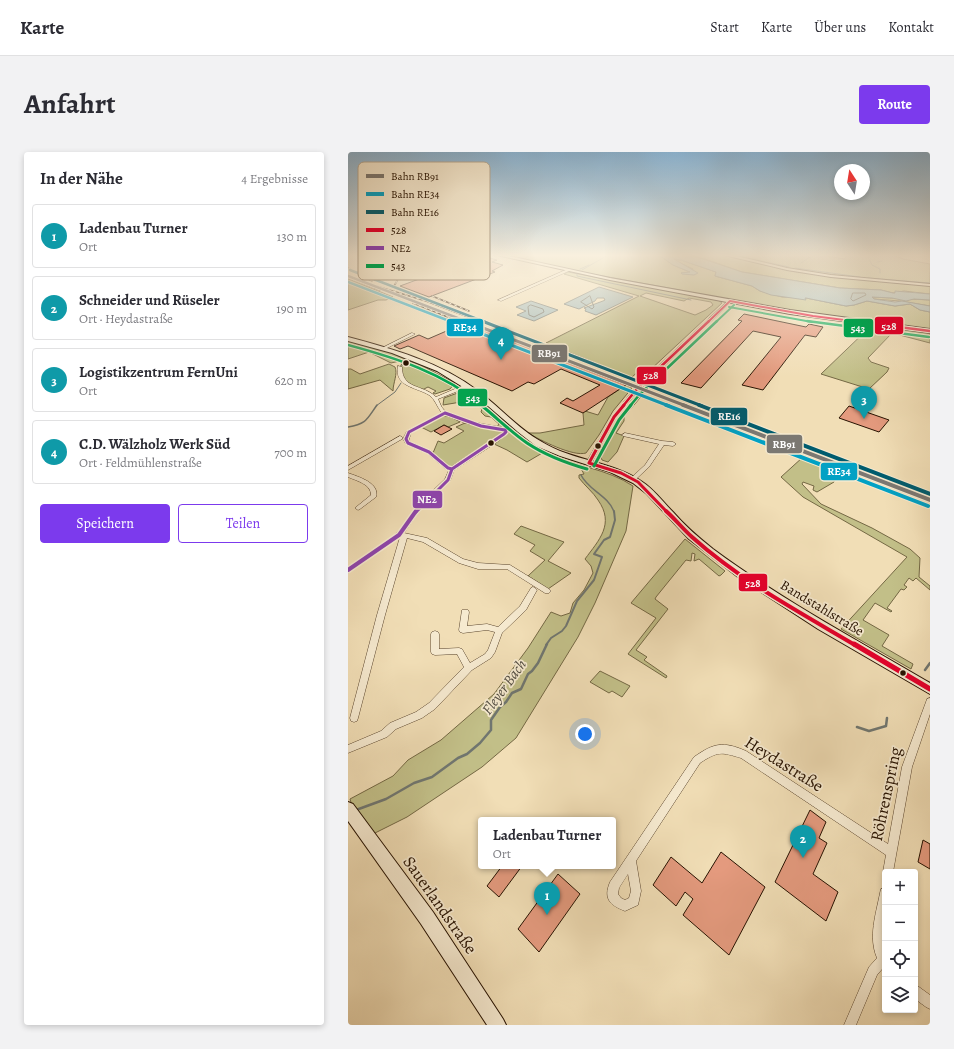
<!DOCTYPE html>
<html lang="de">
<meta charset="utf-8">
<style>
body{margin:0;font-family:Alegreya,serif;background:#f2f2f3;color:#2b2b33}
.controls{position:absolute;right:12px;bottom:12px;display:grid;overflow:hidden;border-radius:4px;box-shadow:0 2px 6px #0003}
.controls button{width:36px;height:36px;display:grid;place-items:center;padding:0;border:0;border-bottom:1px solid #e1e1e2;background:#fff;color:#2b2b33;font:20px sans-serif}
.compass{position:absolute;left:486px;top:12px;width:36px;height:36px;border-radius:50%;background:#fff;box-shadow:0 2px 6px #0003;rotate:348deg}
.you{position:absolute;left:237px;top:582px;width:14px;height:14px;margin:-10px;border:3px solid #fff;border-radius:50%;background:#1a73e8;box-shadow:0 0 0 6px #1a73e833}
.badge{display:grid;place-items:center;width:26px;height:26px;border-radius:50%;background:#7c3aed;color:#fff;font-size:13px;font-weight:700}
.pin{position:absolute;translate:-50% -33px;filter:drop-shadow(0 1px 2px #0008)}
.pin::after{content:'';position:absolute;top:21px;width:14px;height:12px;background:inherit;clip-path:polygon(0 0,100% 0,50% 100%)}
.popup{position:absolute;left:130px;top:665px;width:138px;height:52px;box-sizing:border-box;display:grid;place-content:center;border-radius:4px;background:#fff;filter:drop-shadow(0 1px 3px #0005);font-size:13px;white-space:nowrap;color:#7c7c81}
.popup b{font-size:15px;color:#2b2b33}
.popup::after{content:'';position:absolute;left:50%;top:100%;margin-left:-8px;border:8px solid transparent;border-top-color:#fff}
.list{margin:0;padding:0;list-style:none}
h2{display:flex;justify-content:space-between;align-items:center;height:52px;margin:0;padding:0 16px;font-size:17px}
h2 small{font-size:13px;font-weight:400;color:#7c7c81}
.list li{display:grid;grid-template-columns:26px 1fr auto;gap:12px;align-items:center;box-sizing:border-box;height:64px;margin:0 8px 8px;padding:0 8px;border:1px solid #e1e1e2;border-radius:4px}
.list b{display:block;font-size:15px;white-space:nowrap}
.list p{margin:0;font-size:13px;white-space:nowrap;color:#7c7c81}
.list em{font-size:13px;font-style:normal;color:#7c7c81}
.actions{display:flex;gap:8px;padding:12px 16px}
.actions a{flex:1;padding:9px 0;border:1px solid #7c3aed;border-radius:4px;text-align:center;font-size:14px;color:#7c3aed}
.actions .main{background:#7c3aed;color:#fff}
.icon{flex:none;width:22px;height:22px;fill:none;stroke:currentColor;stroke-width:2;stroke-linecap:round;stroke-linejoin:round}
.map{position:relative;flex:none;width:582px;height:873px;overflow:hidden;border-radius:4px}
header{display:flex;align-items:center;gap:24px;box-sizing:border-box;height:56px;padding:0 20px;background:#fff;border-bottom:1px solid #e1e1e2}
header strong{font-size:19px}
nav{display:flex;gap:22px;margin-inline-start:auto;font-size:14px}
.intro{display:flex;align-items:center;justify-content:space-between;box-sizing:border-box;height:96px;padding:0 24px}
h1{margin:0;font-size:28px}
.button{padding:10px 18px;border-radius:4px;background:#7c3aed;color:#fff;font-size:14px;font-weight:700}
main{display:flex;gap:24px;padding:0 24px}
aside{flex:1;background:#fff;border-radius:4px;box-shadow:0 2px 6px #0003}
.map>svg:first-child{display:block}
</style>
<header>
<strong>Karte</strong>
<nav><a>Start</a><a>Karte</a><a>Über uns</a><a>Kontakt</a></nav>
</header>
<div class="intro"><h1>Anfahrt</h1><a class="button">Route</a></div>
<main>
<aside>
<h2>In der Nähe<small>4 Ergebnisse</small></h2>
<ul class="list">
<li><span class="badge" style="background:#0f9aa8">1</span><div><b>Ladenbau Turner</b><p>Ort</p></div><em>130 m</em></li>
<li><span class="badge" style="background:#0f9aa8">2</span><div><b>Schneider und Rüseler</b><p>Ort · Heydastraße</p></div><em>190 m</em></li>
<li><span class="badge" style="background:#0f9aa8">3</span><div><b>Logistikzentrum FernUni</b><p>Ort</p></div><em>620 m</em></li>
<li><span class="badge" style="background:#0f9aa8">4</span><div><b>C.D. Wälzholz Werk Süd</b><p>Ort · Feldmühlenstraße</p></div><em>700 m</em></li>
</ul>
<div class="actions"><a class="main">Speichern</a><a>Teilen</a></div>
</aside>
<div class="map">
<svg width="582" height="873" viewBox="0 0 582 873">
<rect width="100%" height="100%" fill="#f1deb6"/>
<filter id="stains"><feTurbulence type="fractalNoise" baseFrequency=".005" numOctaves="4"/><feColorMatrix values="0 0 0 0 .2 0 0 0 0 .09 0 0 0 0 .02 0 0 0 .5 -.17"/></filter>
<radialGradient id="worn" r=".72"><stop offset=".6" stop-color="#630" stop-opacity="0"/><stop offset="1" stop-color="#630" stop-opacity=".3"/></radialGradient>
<path fill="#c2bf88" stroke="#746844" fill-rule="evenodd" d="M155,103H311L325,113L342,120L333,121L342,122L345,117L326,108H333L368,120L367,124L404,134L412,139L434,145L458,146L498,154L506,153L519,149L547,154L562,152L572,158L582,160V177L433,157L223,118Z
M335,103H473L497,107L498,103H545L555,107L582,112V133L484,123L429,115L483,125L582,134V142L556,139L545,141L533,138L492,136L394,120L357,107Z
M220,120L370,148L374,151L300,220L292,218L284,225L262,218L255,214L198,191L291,144L216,122ZM298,141L336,149L341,146L363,150L365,153L358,158L347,163L292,144Z
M0,127L3,128L45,145L38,148H30L0,158Z
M523,145L582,148V154L552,149L526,147Z
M524,173L582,180V191L544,181L520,206L523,210L541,216L539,220L521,237L473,222Z
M0,187L60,206L57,208L71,212L107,231L102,237L87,242L85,241L88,239L80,235L74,238L56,231L52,215L56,208L43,211L21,200L0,207Z
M41,212L47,215C50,222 45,231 45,239L32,228L0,237V217H3L12,222Z
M278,233L284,236L265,259L251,283L238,301C225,305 192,288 180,281H192L236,273L235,261L237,259L250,263L260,245Z
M115,239C127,239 155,268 164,276L149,275L151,272L143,265L137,264L133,260L134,257L121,246H113V250L95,253L96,246Z
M292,239L296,241L276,265V269L268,281L276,284L269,300L260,310L254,308L253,305L271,266Z
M96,264H102L112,270L100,275L96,273L83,280L73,275Z
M117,271L154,278L155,281L103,315H101L85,301L90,289L96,291L116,279L108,275Z
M160,278H166L196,300L179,310L159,298L146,292L160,281Z
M198,301C226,314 260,317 285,334L278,379L247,451L230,485L168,586L134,615L59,665L25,682L4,654L2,647L45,624L60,608L93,588L146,542L180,496L203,460L213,464L222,461L225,451L236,438L245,421L243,414L237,407C251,388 267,372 250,348C245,340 237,334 231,326V323L236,322L232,315L196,302Z
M455,305L491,319L487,324L486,330L469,340L465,338L466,334L455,330L454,332L473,352L524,376L562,397L572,406L571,425L582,434V438L568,426L565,429L561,426L556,433L559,435L556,438L553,437L539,456L544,459L543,460L527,451L515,468L541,483L534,494L565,512L563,517L493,477L559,405L455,345L433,325Z
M173,374L216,390L200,409L223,421L200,437L180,424L197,408L182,399L187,393L166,382Z
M337,387L377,419L373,423L371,424L351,407L346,409L347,402L344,401L343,409L338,408L308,445L307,447L320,457L288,498L299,505L296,508L319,524L318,526L280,502L308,466L283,451Z
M252,519L282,534L274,545L264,539L261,541L242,530Z"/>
<path fill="#a0b9ba" stroke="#707670" d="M311,103H335L352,106L394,120L492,136L533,138L545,141H547V139L582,142V148L566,147L558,149L544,146L524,145L526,147L547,150L554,149L582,154V160L572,158L562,152L547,154L519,149L506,153L498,154L458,146H457L458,148L423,143L412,139L404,134L367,124L368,120L333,108L326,107L350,121L346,123L334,122L333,121L342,120L325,113Z
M251,135L285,145L248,163L237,159L238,157L236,156L255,149L257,148L256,146H249L247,149L231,157L216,152Z
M183,149L210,158L186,169L169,163L178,159L168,155Z"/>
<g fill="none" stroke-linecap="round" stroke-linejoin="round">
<path stroke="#64665e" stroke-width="1" d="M505,141H517L518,143L505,149L503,147Z
M242,144L246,155L244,157L233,150Z
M183,153L195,157L196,160L186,165L181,163L180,155Z"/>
<path stroke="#707670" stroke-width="1" d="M388,103L398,105
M519,103L524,113L532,117V121
M400,106L441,115
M177,107L180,104
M529,110L534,109
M453,111L463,104
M447,116L512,125
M232,117L241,113
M234,118L260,103
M229,121V124L343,148
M520,126L582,131
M54,214L56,210
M28,254L47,240L53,231"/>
<path stroke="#707670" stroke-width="1.5" d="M0,275C19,272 19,267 29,253
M233,323C240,338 261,344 266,360"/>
<path stroke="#707670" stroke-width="2" d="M198,493L203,486L214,479L218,474L229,449L246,428L254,405L246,402L256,388L262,385L267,368L266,359"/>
<path stroke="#707670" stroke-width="2.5" d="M577,518L582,511
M509,575L521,579L538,574L539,566
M8,658L38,647L66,631L84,625L110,606L119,602L132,591L143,578V568L152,555L158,550L164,541L173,537L180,522L184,519L190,511L199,492"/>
</g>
<path fill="#e49a7e" stroke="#271201" d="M134,104L149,108L144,110L155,113L144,119L147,120L81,145L52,134Z
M396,162L458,175L461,172L475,175L468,185L457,183L415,238L394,233L433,185L405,179L353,236L333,231L394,169L390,168Z
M121,172L183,196L278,233L235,261L212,251L219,246L225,249L252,233L213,217L186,232L180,230L164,239L60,194L52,197L46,194L71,183L80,187L110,174L114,176Z
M501,254L541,268L531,280L491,266Z
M96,273L104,277L93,283L86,279Z
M462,658L478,670L471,686L479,691L465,722L490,740L478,769L427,730Z
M575,688L582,692V717L570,710Z
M373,700L417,735L381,803L335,763L345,747L337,740L328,754L305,733L323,705L354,731Z
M154,714H174L151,745L139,734Z
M210,722L232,742L191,800L170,777Z"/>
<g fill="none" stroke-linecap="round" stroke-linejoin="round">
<defs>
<path id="street" d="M220,117L223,118L153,149L150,148Z
M381,148L384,149L290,239L268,265L243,312H239L238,311L264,265L286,237Z
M64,181L67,182L35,198L32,197Z
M50,214L54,215C54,238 75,232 88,245L116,233H120V235L90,247C92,251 93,255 96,258C107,269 143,273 158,276L161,280L149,290L106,318L102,329L73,356L56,381L79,386L115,407L130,411L162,413L201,437L203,439L201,441H197L159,417H130L111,411L75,390L59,386L37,463L10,566L9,569L6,570L3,569L2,566L29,463L52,385L0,421V415L44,385L52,378L69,354L97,327L101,318L98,317L79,301L58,292L55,287L59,279L94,261C89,255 87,247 81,243C68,235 46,235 50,214ZM97,263L117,271L154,278L155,280L145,288L103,315H102L83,299L62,290L61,287L63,281Z
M277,281L314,289L325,290L328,292L325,294L316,293L301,315L287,328H283V326L297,313L311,292L275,284L274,283Z
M52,284L54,285V287L0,318V314Z
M0,321C11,325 32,331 28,345L12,357L10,358L7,356L23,343C23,332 9,329 0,325Z
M185,435L187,436L189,438L178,458L154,481L147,500L143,506L124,518L87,557L74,566L48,577L39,585L0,601V593L33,579L42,571L68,560L81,551L116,515L109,502L87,503L84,502L83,500V482L84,480L87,479L90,480L91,482V497L111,496L114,497L122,511L137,502L140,498L147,480L139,478L115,481L112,480L111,478L114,458H120L121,460L119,474L139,472L150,475L172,454L183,436Z
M582,546V562L564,615L545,720H537V724L535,720L538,703L393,606C373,600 370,599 352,611L288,709L293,739L290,753L277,759C262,753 255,747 262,730L346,605C366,591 375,589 398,599L540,692L554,615L578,550L579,547ZM280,722L283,739L281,746L277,748L273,746L270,742L271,736Z
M537,736L536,786L537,817L535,816L529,823L508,873H496L521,815L529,806C520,785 528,762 532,741L533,737Z
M567,833L571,835L582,843V857L578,855L567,847Z"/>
<path id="secondary" d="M149,103H157L262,126L442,158L582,177V181L442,162L262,128Z
M376,103H384L439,116L483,123L582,132V134L483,125L439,118Z
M0,185C45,197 92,210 130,239C152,255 170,277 194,290C225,309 263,309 293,329C306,337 314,349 325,360C337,374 351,386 365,397C434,448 509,488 582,531V542L470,477L390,425L341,387L299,342L285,331L262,320L212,304L188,294L170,280L126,242L89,219L44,201L0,189Z
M0,650L5,652L85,760L155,867L158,873H139L73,772L0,669Z"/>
</defs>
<use href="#street" stroke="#5a452e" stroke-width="1"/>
<use href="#secondary" stroke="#271201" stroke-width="2"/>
<use href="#street" fill="#f6ead0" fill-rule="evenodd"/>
<use href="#secondary" fill="#f6ead0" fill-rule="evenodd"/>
<defs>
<path id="rail" d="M0,116L24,129
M27,121L22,126L28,129
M0,125L32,138
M49,129L46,134L52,138
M28,134L78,149L253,215
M84,144L121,159
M65,151L120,173"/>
</defs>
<use href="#rail" stroke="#271201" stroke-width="1.5"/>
<use href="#rail" stroke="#f6ead0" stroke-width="1" stroke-dasharray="3" stroke-linecap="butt"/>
<defs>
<path id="bus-1-far4" d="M382,149L465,164L512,170
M360,170L382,149"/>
<path id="bus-1-far3" d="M504,169L582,179
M275,254L288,238L361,169"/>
<path id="bus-1-far2" d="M241,311L273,321L290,330L319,360
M241,311L266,265L276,253"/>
<path id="bus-1-far1" d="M318,359C327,367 335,377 344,385C393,429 451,460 507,493"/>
<path id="bus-1" d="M506,492L582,537"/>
<path id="bus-2-far1" d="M97,261L61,280L58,287L60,291L81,300L100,316L104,317
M97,261L133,274L157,278
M68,360L100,328L104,317L156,282L158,280L157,278"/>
<path id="bus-2" d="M0,418L51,383L68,359"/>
<path id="bus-3-far2" d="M381,155L464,170
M368,170L386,153"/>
<path id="bus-3-far1" d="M459,169L581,185
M0,193C48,206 96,221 135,254
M282,254L292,242L369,169"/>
<path id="bus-3" d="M133,253C149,266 163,280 179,291C197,303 218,311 239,317
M246,314L271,268L283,253"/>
</defs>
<use href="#bus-1-far4" stroke="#f6ead0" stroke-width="3.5"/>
<use href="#bus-1-far3" stroke="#f6ead0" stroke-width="4.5"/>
<use href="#bus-1-far2" stroke="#f6ead0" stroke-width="5.5"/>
<use href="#bus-1-far1" stroke="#f6ead0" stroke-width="7"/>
<use href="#bus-1" stroke="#f6ead0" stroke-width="8"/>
<use href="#bus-2-far1" stroke="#f6ead0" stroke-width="5.5"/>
<use href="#bus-2" stroke="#f6ead0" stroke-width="7"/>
<use href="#bus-3-far2" stroke="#f6ead0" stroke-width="3.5"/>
<use href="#bus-3-far1" stroke="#f6ead0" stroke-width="4.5"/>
<use href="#bus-3" stroke="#f6ead0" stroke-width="5.5"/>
<use href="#bus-1-far4" stroke="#e4002b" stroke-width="2"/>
<use href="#bus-1-far3" stroke="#e4002b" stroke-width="2.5"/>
<use href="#bus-1-far2" stroke="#e4002b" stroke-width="3"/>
<use href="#bus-1-far1" stroke="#e4002b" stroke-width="4"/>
<use href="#bus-1" stroke="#e4002b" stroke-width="5"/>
<use href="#bus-2-far1" stroke="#8e44ad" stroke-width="3"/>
<use href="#bus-2" stroke="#8e44ad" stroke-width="4"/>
<use href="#bus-3-far2" stroke="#00a651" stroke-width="2"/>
<use href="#bus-3-far1" stroke="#00a651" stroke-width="2.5"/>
<use href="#bus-3" stroke="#00a651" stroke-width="3"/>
<defs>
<path id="rail-1-far2" d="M0,124L120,170"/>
<path id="rail-1-far1" d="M117,169L338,254"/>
<path id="rail-1" d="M335,253L582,348"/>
<path id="rail-2-far2" d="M0,130L104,170"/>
<path id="rail-2-far1" d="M101,169L321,254"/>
<path id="rail-2" d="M318,253L580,354"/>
<path id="rail-3-far2" d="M2,118L137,170"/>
<path id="rail-3-far1" d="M134,169L354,254"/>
<path id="rail-3" d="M351,253L582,342"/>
</defs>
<use href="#rail-1-far2" stroke="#f6ead0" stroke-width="4"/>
<use href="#rail-1-far1" stroke="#f6ead0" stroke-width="5"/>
<use href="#rail-1" stroke="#f6ead0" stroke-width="6"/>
<use href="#rail-2-far2" stroke="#f6ead0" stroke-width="4"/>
<use href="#rail-2-far1" stroke="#f6ead0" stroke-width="5"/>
<use href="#rail-2" stroke="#f6ead0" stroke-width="6"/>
<use href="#rail-3-far2" stroke="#f6ead0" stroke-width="4"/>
<use href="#rail-3-far1" stroke="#f6ead0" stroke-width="5"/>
<use href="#rail-3" stroke="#f6ead0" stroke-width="6"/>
<use href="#rail-1-far2" stroke="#7b7872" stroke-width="2.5"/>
<use href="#rail-1-far1" stroke="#7b7872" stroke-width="3"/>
<use href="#rail-1" stroke="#7b7872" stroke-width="4"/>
<use href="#rail-2-far2" stroke="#02a1c4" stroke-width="2.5"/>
<use href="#rail-2-far1" stroke="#02a1c4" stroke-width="3"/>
<use href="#rail-2" stroke="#02a1c4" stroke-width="4"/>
<use href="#rail-3-far2" stroke="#005c6e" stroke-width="2.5"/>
<use href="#rail-3-far1" stroke="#005c6e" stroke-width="3"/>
<use href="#rail-3" stroke="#005c6e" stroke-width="4"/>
</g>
<linearGradient id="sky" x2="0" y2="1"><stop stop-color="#8bb6d6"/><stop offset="0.46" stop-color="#f9f0de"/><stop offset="1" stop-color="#f9f0de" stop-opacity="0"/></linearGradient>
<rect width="582" height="225" fill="url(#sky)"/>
<g fill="#271201" stroke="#f6ead0" stroke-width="1.5">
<circle cx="58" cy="211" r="3.5"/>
<circle cx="143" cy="291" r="3.5"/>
<circle cx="250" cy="294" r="3.5"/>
<circle cx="555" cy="521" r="3.5"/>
</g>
<g text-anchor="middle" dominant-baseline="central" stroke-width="3.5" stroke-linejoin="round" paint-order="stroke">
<g font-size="14" fill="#271201" stroke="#f6ead0">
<text transform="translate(474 456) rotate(31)">Bandstahlstraße</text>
</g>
<g font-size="15" font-style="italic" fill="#514c42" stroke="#f6ead0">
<text transform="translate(156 535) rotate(-54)">Fleyer Bach</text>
</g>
<g font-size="17" fill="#271201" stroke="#f6ead0">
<text transform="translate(436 612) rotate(32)">Heydastraße</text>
<text transform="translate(538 642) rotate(-78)">Röhrenspring</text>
<text transform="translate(92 753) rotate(55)">Sauerlandstraße</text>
</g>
</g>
<rect x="10" y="10" width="132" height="118" rx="6" fill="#f6ead0" stroke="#b8a992" stroke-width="1"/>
<rect x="18" y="22" width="18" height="4" fill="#7b7872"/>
<rect x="18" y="40" width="18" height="4" fill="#02a1c4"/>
<rect x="18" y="58" width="18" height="4" fill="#005c6e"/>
<rect x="18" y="76" width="18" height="4" fill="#e4002b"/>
<rect x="18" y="94" width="18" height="4" fill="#8e44ad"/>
<rect x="18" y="112" width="18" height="4" fill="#00a651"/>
<g font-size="11" fill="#271201">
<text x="43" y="28">Bahn RB91</text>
<text x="43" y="46">Bahn RE34</text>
<text x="43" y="64">Bahn RE16</text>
<text x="43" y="82">528</text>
<text x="43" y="100">NE2</text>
<text x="43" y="118">543</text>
</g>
<g stroke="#f6ead0" stroke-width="1.5">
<rect x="526" y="164" width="30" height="19" rx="4" fill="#e4002b"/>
<rect x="98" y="166" width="38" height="19" rx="4" fill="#02a1c4"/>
<rect x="495" y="166" width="31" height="20" rx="4" fill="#00a651"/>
<rect x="183" y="192" width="37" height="19" rx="4" fill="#7b7872"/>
<rect x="288" y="214" width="31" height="19" rx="4" fill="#e4002b"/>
<rect x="109" y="236" width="31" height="19" rx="4" fill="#00a651"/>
<rect x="362" y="255" width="38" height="19" rx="4" fill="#005c6e"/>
<rect x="418" y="282" width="37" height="20" rx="4" fill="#7b7872"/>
<rect x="472" y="310" width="38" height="19" rx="4" fill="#02a1c4"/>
<rect x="64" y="338" width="31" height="19" rx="4" fill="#8e44ad"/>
<rect x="390" y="421" width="30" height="19" rx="4" fill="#e4002b"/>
</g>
<g font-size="11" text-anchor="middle" font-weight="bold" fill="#fff">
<text x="541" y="178">528</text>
<text x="117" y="179">RE34</text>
<text x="510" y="180">543</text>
<text x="201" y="205">RB91</text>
<text x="303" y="227">528</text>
<text x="125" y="250">543</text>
<text x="381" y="268">RE16</text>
<text x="436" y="296">RB91</text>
<text x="491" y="323">RE34</text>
<text x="79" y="351">NE2</text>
<text x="405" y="435">528</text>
</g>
<rect width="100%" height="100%" filter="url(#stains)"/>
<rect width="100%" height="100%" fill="url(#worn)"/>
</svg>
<div class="controls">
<button>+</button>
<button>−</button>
<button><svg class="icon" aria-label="locate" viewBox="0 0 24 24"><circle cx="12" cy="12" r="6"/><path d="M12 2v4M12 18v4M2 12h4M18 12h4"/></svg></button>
<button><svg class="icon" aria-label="layers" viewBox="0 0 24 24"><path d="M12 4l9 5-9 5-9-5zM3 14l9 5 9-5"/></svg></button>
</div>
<svg class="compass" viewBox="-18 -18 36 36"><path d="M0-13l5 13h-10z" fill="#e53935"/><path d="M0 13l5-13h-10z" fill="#7c7c81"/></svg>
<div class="you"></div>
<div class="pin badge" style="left:199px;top:763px;background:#0f9aa8">1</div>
<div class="popup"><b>Ladenbau Turner</b>Ort</div>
<div class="pin badge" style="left:455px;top:706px;background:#0f9aa8">2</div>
<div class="pin badge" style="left:516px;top:267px;background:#0f9aa8">3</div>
<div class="pin badge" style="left:153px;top:208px;background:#0f9aa8">4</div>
</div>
</main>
